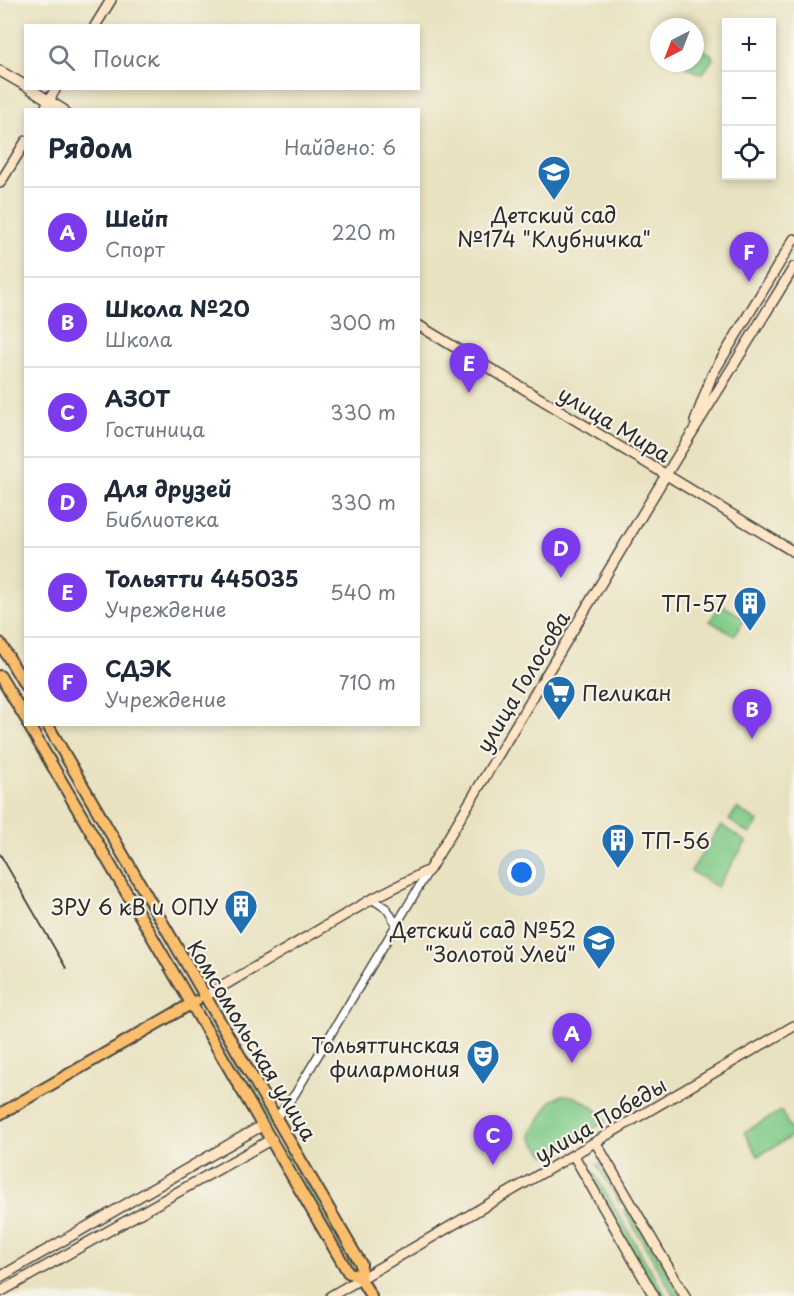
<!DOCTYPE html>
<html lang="ru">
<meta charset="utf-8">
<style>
body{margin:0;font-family:"Playpen Sans",sans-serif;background:#f6f6f7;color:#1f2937}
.controls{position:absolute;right:18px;top:18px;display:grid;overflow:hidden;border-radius:0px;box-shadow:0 3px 9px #0003}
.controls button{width:54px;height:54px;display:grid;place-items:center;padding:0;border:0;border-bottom:2px solid #e0e1e3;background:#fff;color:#1f2937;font:30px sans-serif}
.compass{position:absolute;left:650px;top:18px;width:54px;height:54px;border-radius:50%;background:#fff;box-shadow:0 3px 9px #0003;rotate:222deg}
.you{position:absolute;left:522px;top:873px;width:21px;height:21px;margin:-15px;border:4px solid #fff;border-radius:50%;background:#1a73e8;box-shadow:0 0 0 9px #1a73e833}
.badge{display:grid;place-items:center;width:39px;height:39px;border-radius:50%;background:#7c3aed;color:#fff;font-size:20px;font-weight:700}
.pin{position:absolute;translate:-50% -50px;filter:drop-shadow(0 2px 3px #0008)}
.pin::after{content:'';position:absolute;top:32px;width:21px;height:18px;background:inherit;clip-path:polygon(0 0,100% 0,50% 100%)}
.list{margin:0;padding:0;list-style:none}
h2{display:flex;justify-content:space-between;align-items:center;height:78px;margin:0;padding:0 24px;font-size:26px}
h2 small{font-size:20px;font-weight:400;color:#747a83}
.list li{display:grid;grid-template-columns:39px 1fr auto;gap:18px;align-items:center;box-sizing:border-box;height:90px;padding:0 24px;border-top:2px solid #e0e1e3}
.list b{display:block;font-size:22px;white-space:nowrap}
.list p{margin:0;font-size:20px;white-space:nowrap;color:#747a83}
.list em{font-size:20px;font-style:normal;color:#747a83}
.icon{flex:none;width:33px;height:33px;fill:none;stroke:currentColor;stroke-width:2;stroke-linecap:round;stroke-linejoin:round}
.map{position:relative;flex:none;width:794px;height:1296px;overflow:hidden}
.search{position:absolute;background:#fff;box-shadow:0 3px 9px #0003;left:24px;top:24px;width:396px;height:66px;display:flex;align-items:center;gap:15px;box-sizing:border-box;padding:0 21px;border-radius:0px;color:#747a83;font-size:22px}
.panel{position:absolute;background:#fff;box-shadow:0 3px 9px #0003;left:24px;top:108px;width:396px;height:618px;border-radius:0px}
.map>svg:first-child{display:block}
</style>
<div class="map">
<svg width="794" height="1296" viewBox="0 0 794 1296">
<rect width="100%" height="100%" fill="#f7f3e8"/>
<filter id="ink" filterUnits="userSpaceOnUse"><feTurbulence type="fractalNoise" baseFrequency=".0167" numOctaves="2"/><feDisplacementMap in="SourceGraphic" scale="12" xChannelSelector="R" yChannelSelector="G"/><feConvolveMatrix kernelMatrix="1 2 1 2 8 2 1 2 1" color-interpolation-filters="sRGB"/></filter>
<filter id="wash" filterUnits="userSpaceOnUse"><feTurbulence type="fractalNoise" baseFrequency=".008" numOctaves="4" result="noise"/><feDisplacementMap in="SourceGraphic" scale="24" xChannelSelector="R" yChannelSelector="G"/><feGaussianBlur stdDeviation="1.35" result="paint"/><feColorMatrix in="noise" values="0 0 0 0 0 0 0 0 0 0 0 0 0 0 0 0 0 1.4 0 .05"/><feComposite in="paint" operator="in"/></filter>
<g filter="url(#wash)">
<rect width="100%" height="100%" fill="#e9e2c1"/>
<path fill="#80cb88" stroke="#567b5a" stroke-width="1.5" d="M695,44L712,55L713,59L703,73H698L680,63H695Z
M721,604L745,619L734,636L710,621Z
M737,808L758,822L750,834L729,820Z
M721,825L746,842L717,887L691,871Z
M213,1018L243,1069L241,1071H238L209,1022Z
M250,1081L284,1137L279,1140L246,1085Z
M562,1095C577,1094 597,1108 606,1121L546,1156L531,1138V1133L551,1101Z
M781,1111L794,1135L758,1156L744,1132Z
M286,1140L356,1264L355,1265L349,1264L281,1143Z
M602,1162L625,1200L620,1203L597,1165Z
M592,1169L666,1296H659L587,1171Z
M629,1207L681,1296H674L624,1210Z"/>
</g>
<g filter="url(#ink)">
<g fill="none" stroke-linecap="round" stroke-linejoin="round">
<defs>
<path id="street" d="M372,899L387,909L396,924
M276,1118L295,1094L429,870"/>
<path id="secondary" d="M95,26L111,0
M0,71L26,86
M29,88L64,110
M44,110L56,88
M0,183L26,141
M418,325L794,552
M695,421L712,375L794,239
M204,997L372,899L429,870L666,475L794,267
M596,1143L685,1296
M574,1156L654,1296
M0,1277L263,1125
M0,1292L272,1139
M331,1296L794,1026"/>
<path id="primary" d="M0,643L26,687
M0,676L26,719
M28,724L348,1272L360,1278L371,1296
M47,724L361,1264L360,1278
M0,1114L196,1001"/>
</defs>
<use href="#street" stroke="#484642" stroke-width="10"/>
<use href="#secondary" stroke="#484642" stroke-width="12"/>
<use href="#primary" stroke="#484642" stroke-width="14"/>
<use href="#street" stroke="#fff" stroke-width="7"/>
<use href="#secondary" stroke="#fde5c5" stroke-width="9"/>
<use href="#primary" stroke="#fabe6d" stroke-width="10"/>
<path stroke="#2b2b2b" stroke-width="1.5" d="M0,854L66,968"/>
</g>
</g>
<defs>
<symbol id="school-pin" viewBox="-11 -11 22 30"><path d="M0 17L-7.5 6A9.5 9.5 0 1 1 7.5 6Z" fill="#1f6fb2" stroke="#f7f3e8"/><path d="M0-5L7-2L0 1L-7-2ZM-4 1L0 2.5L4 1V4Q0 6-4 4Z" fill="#fff"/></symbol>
<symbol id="building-pin" viewBox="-11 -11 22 30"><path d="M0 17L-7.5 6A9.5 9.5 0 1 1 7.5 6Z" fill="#1f6fb2" stroke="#f7f3e8"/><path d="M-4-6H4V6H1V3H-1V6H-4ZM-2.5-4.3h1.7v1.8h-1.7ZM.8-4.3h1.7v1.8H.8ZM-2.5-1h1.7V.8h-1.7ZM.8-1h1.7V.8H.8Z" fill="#fff"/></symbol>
<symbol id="supermarket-pin" viewBox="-11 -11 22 30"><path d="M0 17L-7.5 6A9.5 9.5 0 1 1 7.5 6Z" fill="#1f6fb2" stroke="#f7f3e8"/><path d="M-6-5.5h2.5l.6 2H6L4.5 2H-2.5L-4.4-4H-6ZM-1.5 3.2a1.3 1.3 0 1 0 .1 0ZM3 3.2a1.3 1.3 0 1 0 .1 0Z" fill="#fff"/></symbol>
<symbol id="theatre-pin" viewBox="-11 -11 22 30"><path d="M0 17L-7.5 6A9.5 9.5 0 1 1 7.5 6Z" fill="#1f6fb2" stroke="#f7f3e8"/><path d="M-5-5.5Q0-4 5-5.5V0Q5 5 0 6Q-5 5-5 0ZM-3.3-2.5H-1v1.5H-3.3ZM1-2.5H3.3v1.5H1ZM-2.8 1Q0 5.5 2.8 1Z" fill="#fff"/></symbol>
</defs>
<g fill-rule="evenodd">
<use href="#school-pin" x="535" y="153" width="38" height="52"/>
<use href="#building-pin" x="731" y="584" width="38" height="52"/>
<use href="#supermarket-pin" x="540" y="673" width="38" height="52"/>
<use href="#building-pin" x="599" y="821" width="38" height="52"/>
<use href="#building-pin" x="222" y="887" width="38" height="52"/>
<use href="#school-pin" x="580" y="922" width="38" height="52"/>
<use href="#theatre-pin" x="464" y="1037" width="38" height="52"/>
</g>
<g text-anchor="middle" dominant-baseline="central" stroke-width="4.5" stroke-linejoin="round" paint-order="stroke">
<g font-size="21" fill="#2b2b2b" stroke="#f7f3e8" text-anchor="end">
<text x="554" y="214" text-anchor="middle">Детский сад<tspan x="554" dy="24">№174 "Клубничка"</tspan></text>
<text x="727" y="603">ТП-57</text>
<text x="582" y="692" text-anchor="start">Пеликан</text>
<text x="641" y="840" text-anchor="start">ТП-56</text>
<text x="218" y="906">ЗРУ 6 кВ и ОПУ</text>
<text x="576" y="929">Детский сад №52<tspan x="576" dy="24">"Золотой Улей"</tspan></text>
<text x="460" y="1044">Тольяттинская<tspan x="460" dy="24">филармония</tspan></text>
</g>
<g font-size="21" fill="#2b2b2b" stroke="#f7f3e8">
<text transform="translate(615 423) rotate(31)">улица Мира</text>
<text transform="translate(522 681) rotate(-59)">улица Голосова</text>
<text transform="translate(253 1040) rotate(59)">Комсомольская улица</text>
<text transform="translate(600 1119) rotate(-30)">улица Победы</text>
</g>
</g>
</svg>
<div class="controls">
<button>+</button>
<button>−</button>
<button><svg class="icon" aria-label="locate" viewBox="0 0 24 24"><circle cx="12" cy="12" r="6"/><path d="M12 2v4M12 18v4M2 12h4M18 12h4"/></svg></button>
</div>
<svg class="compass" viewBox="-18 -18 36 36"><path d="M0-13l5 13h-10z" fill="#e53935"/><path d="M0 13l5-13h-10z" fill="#747a83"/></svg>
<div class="you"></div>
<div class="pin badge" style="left:572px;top:1063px">A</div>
<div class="pin badge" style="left:752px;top:739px">B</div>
<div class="pin badge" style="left:493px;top:1165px">C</div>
<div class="pin badge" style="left:561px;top:578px">D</div>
<div class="pin badge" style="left:469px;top:393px">E</div>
<div class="pin badge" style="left:749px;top:282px">F</div>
<div class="search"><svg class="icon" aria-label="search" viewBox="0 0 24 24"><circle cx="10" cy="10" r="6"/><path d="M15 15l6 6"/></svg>Поиск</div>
<section class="panel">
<h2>Рядом<small>Найдено: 6</small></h2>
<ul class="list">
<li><span class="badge">A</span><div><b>Шейп</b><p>Спорт</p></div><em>220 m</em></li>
<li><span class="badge">B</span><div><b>Школа №20</b><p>Школа</p></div><em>300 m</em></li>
<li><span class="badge">C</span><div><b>АЗОТ</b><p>Гостиница</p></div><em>330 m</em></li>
<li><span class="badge">D</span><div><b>Для друзей</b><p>Библиотека</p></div><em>330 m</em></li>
<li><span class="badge">E</span><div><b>Тольятти 445035</b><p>Учреждение</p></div><em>540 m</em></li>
<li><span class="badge">F</span><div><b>СДЭК</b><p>Учреждение</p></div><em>710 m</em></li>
</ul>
</section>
</div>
